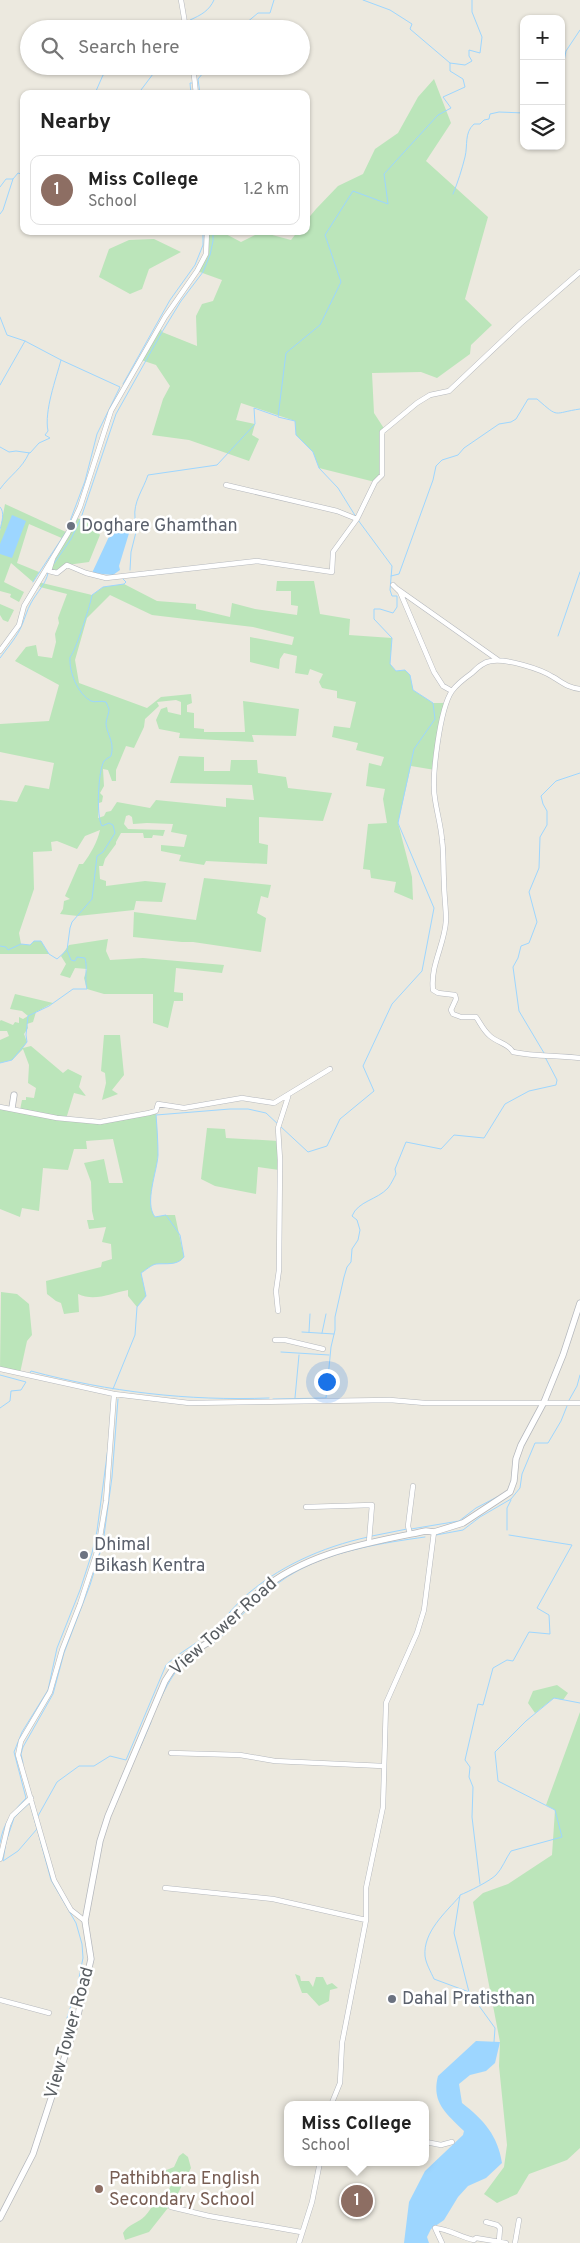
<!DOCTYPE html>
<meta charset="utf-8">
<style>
body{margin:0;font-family:Overpass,sans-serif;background:#f6f6f6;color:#222}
.controls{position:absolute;right:15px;top:15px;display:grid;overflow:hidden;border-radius:10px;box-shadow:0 1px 4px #0004}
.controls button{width:45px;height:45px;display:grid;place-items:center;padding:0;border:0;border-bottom:1px solid #e0e0e0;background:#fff;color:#222;font:25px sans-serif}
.you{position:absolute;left:326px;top:1381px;width:18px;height:18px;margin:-12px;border:4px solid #fff;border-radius:50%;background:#1a73e8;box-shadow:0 0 0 8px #1a73e833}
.badge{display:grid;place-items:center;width:32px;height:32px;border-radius:50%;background:#b45309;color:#fff;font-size:16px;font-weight:700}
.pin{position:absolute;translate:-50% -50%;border:2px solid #fff;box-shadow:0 1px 5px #0006}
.popup{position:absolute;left:284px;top:2101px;width:145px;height:65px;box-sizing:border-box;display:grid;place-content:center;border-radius:10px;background:#fff;filter:drop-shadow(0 1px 4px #0005);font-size:16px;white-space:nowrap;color:#767676}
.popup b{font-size:19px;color:#222}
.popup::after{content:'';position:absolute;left:50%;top:100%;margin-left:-10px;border:10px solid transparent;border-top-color:#fff}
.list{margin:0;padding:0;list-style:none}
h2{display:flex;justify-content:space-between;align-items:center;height:65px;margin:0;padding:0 20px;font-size:21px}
h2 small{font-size:16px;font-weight:400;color:#767676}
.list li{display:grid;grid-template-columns:32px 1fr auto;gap:15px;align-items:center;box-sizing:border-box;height:70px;margin:0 10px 10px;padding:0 10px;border:1px solid #e0e0e0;border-radius:10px}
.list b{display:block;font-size:19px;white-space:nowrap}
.list p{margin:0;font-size:16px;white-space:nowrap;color:#767676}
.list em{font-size:16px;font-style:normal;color:#767676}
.icon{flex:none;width:28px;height:28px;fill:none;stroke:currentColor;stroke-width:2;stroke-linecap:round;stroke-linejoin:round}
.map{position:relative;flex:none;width:580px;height:2243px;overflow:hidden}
.search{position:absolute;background:#fff;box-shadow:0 1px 4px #0004;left:20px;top:20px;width:290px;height:55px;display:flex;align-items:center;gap:12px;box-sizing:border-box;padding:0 18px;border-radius:28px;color:#767676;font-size:19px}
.panel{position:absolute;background:#fff;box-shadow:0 1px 4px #0004;left:20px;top:90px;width:290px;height:145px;border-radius:10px}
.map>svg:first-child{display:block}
</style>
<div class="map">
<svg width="580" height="2243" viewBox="0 0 580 2243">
<rect width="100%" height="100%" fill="#ece9df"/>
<path fill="#bbe5ba" d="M434,79L451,123L426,161L488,217L465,299L492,325L471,345L470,354L437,378L421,372L372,373L374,413L385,430L382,432V475L375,482L319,468L313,452L296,435L295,421L241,403L236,420L255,424L252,435L259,439L249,461L189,440L152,435L163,399L170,386L156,365L141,360L160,326L162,332L197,346L196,316L202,304L213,301L222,280L197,271L206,254L207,231H220L241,242L261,232L291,240L298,231H306V221L316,209L338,186L363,174L375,149L398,133L418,97Z
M154,239L181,252L149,269L142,289L130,294L99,277L109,249L129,240Z
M5,504L66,532L75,518C86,519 95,527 100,535L89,562L67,565L57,573L49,571L64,539L29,524L17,563L39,572L33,582L11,563L4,582L24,592L19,602L10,597L11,594L0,591V531Z
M277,581H314L320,614L350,619L349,635L392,638L390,664L396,671L405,670L410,675L413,690L433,703H446L435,770L411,766L398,823L412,877L413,900L394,892L396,882L371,878L370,870L363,869L368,824L387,823L383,799L385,789L366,786L369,763L381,766L384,757L356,750L358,743L332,737L334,726L350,728L356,702L337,698V691L322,688L319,682L323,674L310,669L308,675L295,673L297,656L284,653L280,659L279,669L250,662V637L292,645L294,637L253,627L152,615L110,595L87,618L75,660L79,683L147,708L161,697L191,694L192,703L187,705V712L194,713V728L204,729V732H245L243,701L299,709L296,736L252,735L254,742L179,738L180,733L159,729L156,720L161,709L167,707L168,712L181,715V702L176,700L157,702L159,706L145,719L144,727L134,748L126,746L116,770V781H112L108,770L103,769L104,786L100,793L103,796L102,802L99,803L98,818L104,816L106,812L111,811L117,802L150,808L156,800L226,807V798L254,800L252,785L170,783L179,756L204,757V771H230L231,760H257L258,773L286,777L288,788L332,793L323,821L259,817V843L268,845L267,864L206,861L204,865L179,861L181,855L161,851V845L184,847L187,835L171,832L173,824L147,823L133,824L132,817L129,815L126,816L124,824L128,829L165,830L163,836L153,835L152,838H144L143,833H121L116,842V844L105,859L103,866H99L100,879L106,881V886L145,881L166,883L162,902L136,901L134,910L78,916L60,914L63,909L64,901L70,899L65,896L79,864H83C91,853 97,843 100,830L85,836L77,849L57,841L51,842L52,851L33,852L34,889L19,933L21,944L30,945L34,941H41L49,954H0V800L17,802L25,785L49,789L54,763L0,752V724L49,721L59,685L15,661L26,647L36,645L38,656L52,658L56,642L55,634L59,623L58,618L67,594L40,587L38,582L92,595L103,587L124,584L157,601L196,604V609L230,617L232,603L255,609L297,615L298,606L291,605V591H276Z
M0,604L14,610L8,622L3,620L0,615Z
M204,878L271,885L268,898L261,896L257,913L266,918L261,952L193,942H182L133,937L134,912L196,920Z
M108,939L106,951L110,960L143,958L224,965L222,973L176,968L174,992L183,993V1001H174L168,1028L153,1023V994H104L87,989L84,978L87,969L75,968L70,978L60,975L66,964L61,956L69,945Z
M15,994L53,1003L36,1012L33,1022L27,1024L28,1028L24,1034L27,1042L23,1048L31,1046L63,1073L68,1069L82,1076L79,1087L86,1096L74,1093L66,1119L100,1122L156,1111C157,1125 158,1140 158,1155C157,1172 144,1203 155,1217L166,1215H175L184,1257C177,1266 166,1263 156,1264C151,1265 146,1270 141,1273L146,1296L137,1307L128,1296V1290C111,1293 95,1302 78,1294L79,1312L64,1314L61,1303L56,1301L47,1294L46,1281L101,1267L102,1262L112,1259L111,1244L102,1242L106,1227L89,1229L87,1220H94L92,1211L91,1182L84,1163L104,1159L109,1183H123L113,1139L86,1141L87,1149H74L68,1170L43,1168L39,1211L22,1208L20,1217L0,1209V1107L20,1110L22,1100H26V1097L34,1098L36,1088L28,1083L29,1065L23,1049L12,1060L0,1063V1040L9,1036L7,1031H0V1021L1,1020L13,1025L15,1022L19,1023V1017L23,1019L28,1016L22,1011L10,1009Z
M104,1035H120L124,1075L112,1090L118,1094L102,1100L106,1083L105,1073L101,1071Z
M207,1128L225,1129L226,1138L279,1141V1170L258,1167L256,1194L215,1186L201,1179Z
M1,1292L17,1294L29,1304L32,1335L27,1341L20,1373L0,1369Z
M557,1685L568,1693L563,1700L554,1698L535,1713L528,1703L533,1691Z
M580,1712V2148L567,2160L529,2174L517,2194L497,2203L484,2194L504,2167L507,2145L499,2066L500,2042L473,1902L483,1893L508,1884L552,1855L555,1810L546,1805Z
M295,1974L300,1976L301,1981H309L313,1987L316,1977H323L327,1985L332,1983L338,1988L330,1990L329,2001L319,2006L307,1993H302Z
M183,2153L188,2157L191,2168L175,2199L149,2232L125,2240L123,2233C128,2224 139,2223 145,2216C153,2207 156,2198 168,2193L170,2187L161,2177L164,2171L174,2167L179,2156Z"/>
<path fill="#9dd6ff" d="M12,515L26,521L12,558L0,554V544Z
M113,528L130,530L119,566L120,570L113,575L92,573Z
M476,2041L500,2042L495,2063L486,2071L470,2075L459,2084L462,2103C484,2120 498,2136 502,2163L486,2178L468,2186L458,2197L444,2220L431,2229L427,2237L429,2243H404L409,2202L425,2171L463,2135L464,2131C447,2114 431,2103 438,2076Z"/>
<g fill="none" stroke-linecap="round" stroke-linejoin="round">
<path stroke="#9dd6ff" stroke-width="1" d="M363,0L390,10L412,24L410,29L450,63
M191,29L190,20C201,15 209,11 214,0
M239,29L258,13H270L274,0
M561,77L566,51L580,30
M84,94L87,91H96L103,75L119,66
M138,94L159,66
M191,94L190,83H194
M200,94L198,79L209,66
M0,187L6,179H13L18,173L24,175
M453,194C458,182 462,169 465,157C468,145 464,133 474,124H480L484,120L489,119L490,114L499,112L524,113
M0,214L3,210L13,179
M0,317L7,335L25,341
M123,384L170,300L195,265L203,245V231
M0,385L25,341L61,360
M0,447L9,452L16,451L30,453L39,443L50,438L45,435L48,431C44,411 56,379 61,360L120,387L97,434L85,481L67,529
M0,489C10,475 22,469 29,453
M0,507C5,512 2,522 0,529
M356,517L338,488L319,468L313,452L296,435L295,421L278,417L286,353L320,325L341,282L325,235L353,191L388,204L384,174L438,115L451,108L443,97L465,87L463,79L450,71V63L465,65L472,61L469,56V50L480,53L482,37L472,12V0
M53,565L71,539L81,518L116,414L162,332L181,301L203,272L210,255L213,241V231
M130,570L131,552L136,532L131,523L135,518C133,502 143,490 148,475L217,465L255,424L254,408L277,416
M391,576L399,574L433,480L436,466L442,460L458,455L464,448L499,424L511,422L516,419L528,399H537C560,419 552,413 580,409
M33,582L66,532
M558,636L580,572
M0,658C8,647 17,637 22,625C25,618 27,610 31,603C37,592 46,584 48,573
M0,946L6,947L8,950L21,944L30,945L34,941H41L49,954L57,959L66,951
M544,1053L519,1011L513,967L518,958L521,946L529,943L537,922L529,892L539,868L540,837L547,825V811L543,804L541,796L556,781L580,773
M0,1063L12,1060L27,1042L26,1035L28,1016L49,1006L73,989H87C84,978 88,969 85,958L77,957L75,961L71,960L67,950L70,928L72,922L92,899L97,856L103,852L115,833L113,825L109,823L102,826C96,817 98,771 104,761C106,759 108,758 111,756C114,744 110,739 107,729C104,721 109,716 109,709L106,702C101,700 95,703 91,701C78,694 69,673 70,657C75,653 91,603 92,595L103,587L124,584L126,582L122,578
M302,1332L334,1334
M309,1332L310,1314
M322,1333L326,1314
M281,1352L329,1355
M30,1373L31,1371C109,1392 188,1401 269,1398
M0,1375L26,1382L21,1390L11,1391L10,1401L0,1408
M113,1389L135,1335L137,1307L146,1296L141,1273C146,1270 151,1265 156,1264C166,1263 177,1266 184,1257L180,1235L166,1215L155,1217C144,1203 157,1172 158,1155C158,1142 157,1128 156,1115L230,1109H248L266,1113L308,1152L327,1146L340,1119L374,1091L363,1066L392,1004L422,971L434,908L398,823L414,749L435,719L433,703L413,690L410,675L405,670L396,671L390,664L392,638L374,619V609H380L393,613L397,607V596H392L390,590L392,566L358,520
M295,1398L299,1355
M273,1399L326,1398L331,1347L335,1330V1317L344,1277L347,1267L351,1262L352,1249L358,1240L360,1230L357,1220L352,1216C358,1201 377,1200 388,1188C391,1184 394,1178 396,1174L395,1169L406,1142L441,1149L454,1135L484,1138L505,1104L529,1091L556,1085L557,1080L545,1057
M568,1402L577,1386L580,1375
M411,1529L459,1521L476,1508L497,1497
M507,1530V1508L511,1500
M436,1535L463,1530L480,1517L511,1499L520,1488L522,1474L535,1443H548L561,1421L567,1406
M372,1536L407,1529
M211,1644L218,1640C241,1615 268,1586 299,1570C337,1550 382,1543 425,1537
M157,1706C166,1687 174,1670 190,1656
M139,1750L151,1722
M23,1763L21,1754L23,1747L53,1694L64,1653L90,1585L103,1543L112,1477L118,1399
M30,1803L37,1829L18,1851L3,1861L6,1842L14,1818Z
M38,1816L57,1782L79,1766H94L110,1756L126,1760L166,1665C180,1652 196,1644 210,1633C221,1623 231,1610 242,1599C277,1567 322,1547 368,1537
M38,1832L51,1880L76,1923L82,1944L83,1958L78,1983
M0,1843C3,1823 12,1813 26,1798L14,1752L22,1732L48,1690L57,1648L80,1590L92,1553L97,1531L108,1448
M480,1884L472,1817L473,1787L469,1777L470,1767L465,1760L478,1704L483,1705L493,1668L507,1660L513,1661L529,1632L550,1634L549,1615L537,1608L572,1545L509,1535
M460,1896C445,1913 423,1932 425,1956C426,1964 431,1972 434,1979L469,1992
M67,2018L76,1990
M494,2042L495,2028L469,1992L454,1933L460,1895C468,1892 490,1881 496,1875C502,1869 506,1858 511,1851L562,1837L555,1810L498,1781L495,1752L526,1721L554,1698L580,1703"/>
<defs>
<path id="minor" d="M181,0L186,29
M193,66L196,94
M226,485L337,511L357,519
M53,558L49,571L57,573L67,565L86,573L106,578L257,561L332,572L333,552L357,519L375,482L382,475V432L417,403L430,395L449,391L520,324L580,272
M393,585L400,592L434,672L443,686L452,691
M396,588L498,660
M0,651L19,625L24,606L68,533L80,507L111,411L165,317L197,271L206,254L207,231
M580,689C568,688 562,682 553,677C541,669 505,658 491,661C483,662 477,668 472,673C465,678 457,684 452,691C440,708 431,778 435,799C437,813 441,826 442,840C444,854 443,868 444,882C444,895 446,907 446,920C445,944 430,965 433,990L438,993L455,995L456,999L451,1010L453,1014L461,1017H476C481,1024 483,1030 490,1036C498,1043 509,1044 513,1052C536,1057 558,1055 580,1058
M0,1107L57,1118L100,1122L149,1113L156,1111L158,1104L184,1108L242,1098L274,1103L330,1069
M278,1311L276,1291L279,1270L280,1160L278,1128L288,1097
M275,1340H285L323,1349
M0,1369L114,1394L189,1403L390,1400L425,1403H580
M306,1507L372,1505L369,1542
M410,1534L408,1526L413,1486
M171,1753L240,1755L275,1761L383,1766
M0,1859L8,1825L12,1816L31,1798
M165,1888L273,1899L366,1920
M85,1921L71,1910L54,1880L18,1755L21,1741L50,1692L62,1650L80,1604L98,1549L106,1501L114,1394
M0,2000L49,2013
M331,2105L340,2083L342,2043L366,1920V1888L383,1807L386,1703L417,1633L424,1610L434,1532
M426,2142L441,2145L452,2142
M171,2207L209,2216L301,2232
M486,2222L497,2225L500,2228L499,2241
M435,2228C449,2229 460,2237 474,2240L476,2238L506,2243
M435,2228L442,2243
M299,2243L312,2202L320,2162
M515,2243L519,2220"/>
<path id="tertiary" d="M12,1108L14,1095
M0,2218L33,2154L77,2019L91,1959L85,1921L100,1841L108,1816L165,1681C171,1671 178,1661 187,1655C196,1649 206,1645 213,1639C230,1624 242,1606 259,1592C307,1552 367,1543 426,1531L434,1532L463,1523L510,1492L514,1481L516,1459L521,1445L544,1402L563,1355L580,1303"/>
</defs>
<use href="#minor" stroke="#b5b8bd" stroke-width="5.5"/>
<use href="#tertiary" stroke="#b5b8bd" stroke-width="7"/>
<use href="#minor" stroke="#fff" stroke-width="4.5"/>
<use href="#tertiary" stroke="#fff" stroke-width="5.5"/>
</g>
<g fill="#6b7280" stroke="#fff" stroke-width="2">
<circle cx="71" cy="526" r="5"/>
<circle cx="84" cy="1555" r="5"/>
<circle cx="392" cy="1999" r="5"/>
</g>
<circle fill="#8d6e63" stroke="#fff" stroke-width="2" cx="99" cy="2189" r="5"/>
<g text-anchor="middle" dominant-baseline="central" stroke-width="5" stroke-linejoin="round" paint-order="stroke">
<g font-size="18" fill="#5b616d" stroke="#fff" text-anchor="start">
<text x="81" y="526">Doghare Ghamthan</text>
<text x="94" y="1545">Dhimal<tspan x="94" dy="21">Bikash Kentra</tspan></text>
<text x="402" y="1999">Dahal Pratisthan</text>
</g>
<g font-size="18" fill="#585d61" stroke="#fff">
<text transform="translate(224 1627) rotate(-42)">View Tower Road</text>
<text transform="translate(70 2033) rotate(-74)">View Tower Road</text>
</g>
<g font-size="18" fill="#785e54" stroke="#fff" text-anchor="start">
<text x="109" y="2179">Pathibhara English<tspan x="109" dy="21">Secondary School</tspan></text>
</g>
</g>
</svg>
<div class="controls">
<button>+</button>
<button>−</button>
<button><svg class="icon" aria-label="layers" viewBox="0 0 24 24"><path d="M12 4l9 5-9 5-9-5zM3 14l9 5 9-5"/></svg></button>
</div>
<div class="you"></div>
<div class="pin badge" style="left:357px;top:2201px;background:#8d6e63">1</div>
<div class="popup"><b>Miss College</b>School</div>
<div class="search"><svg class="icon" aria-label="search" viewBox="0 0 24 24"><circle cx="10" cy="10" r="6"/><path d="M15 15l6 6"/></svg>Search here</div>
<section class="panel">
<h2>Nearby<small></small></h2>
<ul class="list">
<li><span class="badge" style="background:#8d6e63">1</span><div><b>Miss College</b><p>School</p></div><em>1.2 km</em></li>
</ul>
</section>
</div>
